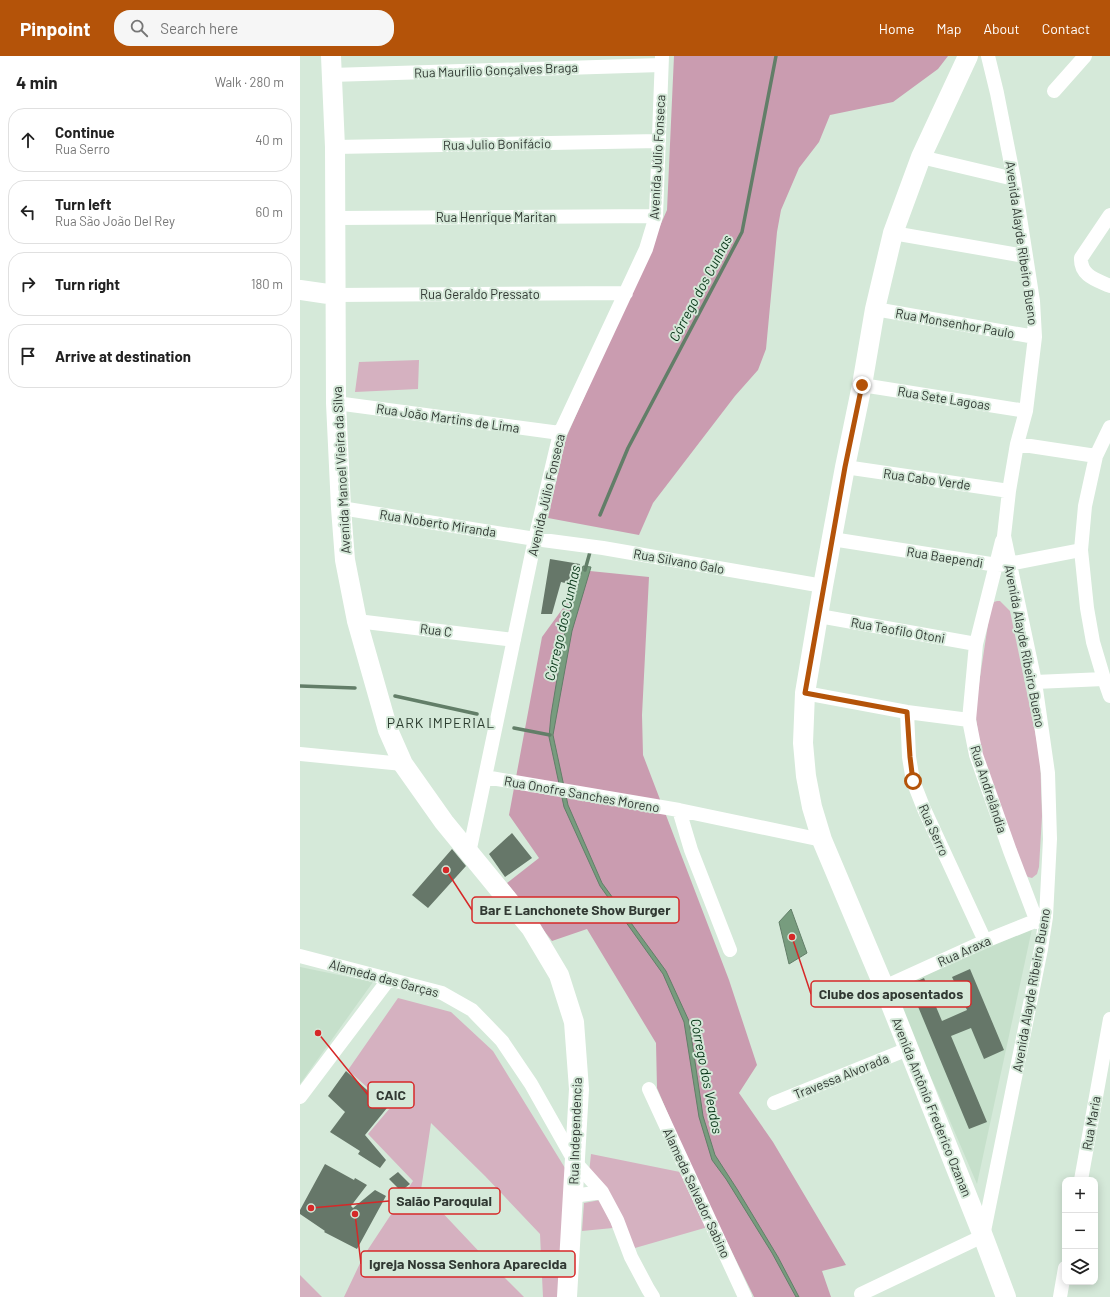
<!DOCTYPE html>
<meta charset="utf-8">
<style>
body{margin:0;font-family:Barlow,sans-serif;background:#f6f6f6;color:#222}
.controls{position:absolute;right:12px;bottom:12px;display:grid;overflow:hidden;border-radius:8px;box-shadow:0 2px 10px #0003}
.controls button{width:36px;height:36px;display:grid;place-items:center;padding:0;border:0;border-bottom:1px solid #e0e0e0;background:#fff;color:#222;font:20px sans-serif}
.stop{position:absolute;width:12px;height:12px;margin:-9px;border:3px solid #b45309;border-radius:50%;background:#fff}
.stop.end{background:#b45309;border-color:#fff;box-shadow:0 1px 4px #0008}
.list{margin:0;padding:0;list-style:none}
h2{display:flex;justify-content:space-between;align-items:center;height:52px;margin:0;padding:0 16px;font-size:17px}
h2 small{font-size:13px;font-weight:400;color:#767676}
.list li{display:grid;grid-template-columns:26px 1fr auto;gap:12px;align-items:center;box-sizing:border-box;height:64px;margin:0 8px 8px;padding:0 8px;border:1px solid #e0e0e0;border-radius:16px}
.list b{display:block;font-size:15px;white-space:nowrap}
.list p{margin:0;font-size:13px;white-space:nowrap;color:#767676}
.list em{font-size:13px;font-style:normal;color:#767676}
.icon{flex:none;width:22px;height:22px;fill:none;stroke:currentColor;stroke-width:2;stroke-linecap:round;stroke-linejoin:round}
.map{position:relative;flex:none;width:810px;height:1241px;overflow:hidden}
header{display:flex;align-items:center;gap:24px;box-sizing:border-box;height:56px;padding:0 20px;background:#b45309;color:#fff}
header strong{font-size:19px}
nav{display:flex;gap:22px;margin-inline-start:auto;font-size:14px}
.search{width:280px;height:36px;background:#f6f6f6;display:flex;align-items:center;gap:10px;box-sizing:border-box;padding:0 14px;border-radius:16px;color:#767676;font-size:15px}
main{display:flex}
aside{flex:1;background:#fff}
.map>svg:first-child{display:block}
</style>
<header>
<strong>Pinpoint</strong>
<div class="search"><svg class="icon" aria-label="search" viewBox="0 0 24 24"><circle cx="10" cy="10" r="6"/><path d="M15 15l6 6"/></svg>Search here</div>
<nav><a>Home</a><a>Map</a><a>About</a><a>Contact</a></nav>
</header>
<main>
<aside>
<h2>4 min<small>Walk · 280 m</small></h2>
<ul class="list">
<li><svg class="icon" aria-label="ahead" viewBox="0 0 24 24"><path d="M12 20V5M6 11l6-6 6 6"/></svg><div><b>Continue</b><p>Rua Serro</p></div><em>40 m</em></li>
<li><svg class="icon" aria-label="left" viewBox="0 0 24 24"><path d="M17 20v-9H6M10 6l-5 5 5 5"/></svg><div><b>Turn left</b><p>Rua São João Del Rey</p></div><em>60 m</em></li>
<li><svg class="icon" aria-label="right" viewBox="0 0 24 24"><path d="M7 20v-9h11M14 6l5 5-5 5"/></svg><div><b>Turn right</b></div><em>180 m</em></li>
<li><svg class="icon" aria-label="arrive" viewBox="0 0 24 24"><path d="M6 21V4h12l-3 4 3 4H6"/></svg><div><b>Arrive at destination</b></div></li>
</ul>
</aside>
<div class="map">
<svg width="810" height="1241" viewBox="0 0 810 1241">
<rect width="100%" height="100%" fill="#d5e9d9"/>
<path fill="#c6e0cb" d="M732,873L677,1128L638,1037L591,934Z
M0,911L73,926L0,1028Z"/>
<path fill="#d5b1c0" d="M119,304L118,333L55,336L59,306Z
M697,545H700L710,555L740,700L742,760L739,811L737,818L732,822L728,821L725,818L681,699L675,654L690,555L694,546Z
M98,942L151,956L193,995L265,1112L263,1241H243L240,1178L185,1120L131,1067L121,1134L187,1204L224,1241H44L63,1201L113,1125L68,1078L90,1052L48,1014Z
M291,1098L385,1117L408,1171L335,1192L289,1117Z
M300,1144L313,1172L282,1175L284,1147Z
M0,1219L22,1241H0Z"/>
<path fill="#ca9cb0" d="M374,0H648L638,13L593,46L530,59L519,86L499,112L481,154L477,176L466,293L458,314L435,340L353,447L339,479L248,462L266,382L367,154Z
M290,515L349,521L342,659L343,699L429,924L457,1009L439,1037L473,1086L546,1209L522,1215L531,1241H454L391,1112L357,1032L356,987L287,873L252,885L207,827L239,802L209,759L242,581Z"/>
<path fill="#779c7e" stroke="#627e68" d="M283,510L291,511L272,575L253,679L268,749L302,827L366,915L389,965L403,1060L415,1099L437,1133L478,1201L499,1241H496L472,1197L426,1123L412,1104L399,1061L384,966L363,918L300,830L264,751L249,681L251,659L265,575Z
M491,853L507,897L489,908L479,866Z"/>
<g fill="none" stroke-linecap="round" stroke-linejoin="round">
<path stroke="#627e68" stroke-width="3.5" d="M300,459L328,392L442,176L476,0
M285,514L290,496
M0,630L55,632
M95,640L177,658
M214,672L250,679"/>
</g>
<path fill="#667769" d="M250,503L280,508L273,529L261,526L252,558H241Z
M212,777L232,802L205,821L189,798Z
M152,793L166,810L128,852L112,839Z
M670,913L704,994L684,1003L671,972L651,980L687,1066L669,1073L609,929L624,922L642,965L667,954L652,921Z
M46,1015L87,1052L65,1079L86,1104L80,1112L58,1098L60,1095L30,1076L45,1056L28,1040Z
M25,1108L54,1124L55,1122L67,1129L51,1150L53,1152L75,1134L86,1140L57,1193L24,1176L25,1175L0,1158V1154Z
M98,1116L110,1128L101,1135L89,1123Z"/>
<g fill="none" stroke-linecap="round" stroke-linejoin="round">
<path stroke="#fff" stroke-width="14" d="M31,19L361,9
M754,35L785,0
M35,91L359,85
M621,101L714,123
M810,159L781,202C780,220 797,224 810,230
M36,162L356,160
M593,177L725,200
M35,239L326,237
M575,253L735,281
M562,329L726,355
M36,347L260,377
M810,371L796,400L785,450L781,494L787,552L793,586L804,623L810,640
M717,388L796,400
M545,411L709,435
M41,452L235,483L303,492L523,530
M532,483L697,509L709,508L781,494
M702,485L676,588L669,664L676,699L710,795L737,866
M519,560L676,588
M57,565L214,584
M735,626L804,623
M505,637L607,656L669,664
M607,656L609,701L613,725L624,753L685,885
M0,698L103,708
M185,721L379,754
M169,797L235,483L260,377L346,193L356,160L362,0
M430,894L391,794L379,754L522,784
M0,900L142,937L172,954L202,985L231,1028L275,1106L302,1136L317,1164L331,1201L348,1233L353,1241
M584,931L685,885L745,861
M349,1033L445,1241
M0,1041L89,923
M474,1047L608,993
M781,1124L810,963
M273,1140L302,1136
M561,1238L683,1180L741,893L746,861L750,783L748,717L735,626L704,480L709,435L717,388L726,355L735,281L733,245L714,123L697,37L688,0
M760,1241L765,1212"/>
<path stroke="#fff" stroke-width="20" d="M31,0L35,91L36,347L41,452L45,504L57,565L88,674L103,708L144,766L231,872L259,919L274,966L279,1033L267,1241
M668,0L621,101L593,177L575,253L562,329L545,411L523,530L505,637L503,687L506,720L512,751L522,784L584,931L683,1180L706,1241
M0,234L35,239"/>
</g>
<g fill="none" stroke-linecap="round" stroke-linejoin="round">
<path stroke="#b45309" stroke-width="5" d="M562,329L545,411L505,637L607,656L610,701L613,725"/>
</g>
<g text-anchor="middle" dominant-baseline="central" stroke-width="4" stroke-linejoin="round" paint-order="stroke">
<g font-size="13" fill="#313933" stroke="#d5e9d9">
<text transform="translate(196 14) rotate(-2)">Rua Maurilio Gonçalves Braga</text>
<text transform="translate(197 88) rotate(-1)">Rua Julio Bonifácio</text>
<text transform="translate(357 101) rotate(-87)">Avenida Júlio Fonseca</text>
<text x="196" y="161">Rua Henrique Maritan</text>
<text transform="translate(722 187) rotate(82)">Avenida Alayde Ribeiro Bueno</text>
<text x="180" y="238">Rua Geraldo Pressato</text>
<text transform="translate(655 267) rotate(10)">Rua Monsenhor Paulo</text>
<text transform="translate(644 342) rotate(9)">Rua Sete Lagoas</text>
<text transform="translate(148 362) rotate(8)">Rua João Martins de Lima</text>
<text transform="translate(41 414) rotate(-93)">Avenida Manoel Vieira da Silva</text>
<text transform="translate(627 423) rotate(8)">Rua Cabo Verde</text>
<text transform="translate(246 439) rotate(-77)">Avenida Júlio Fonseca</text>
<text transform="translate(138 467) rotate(9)">Rua Noberto Miranda</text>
<text transform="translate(645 501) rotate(9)">Rua Baependi</text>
<text transform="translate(379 505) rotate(10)">Rua Silvano Galo</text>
<text transform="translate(136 574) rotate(7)">Rua C</text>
<text transform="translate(598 574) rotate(10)">Rua Teofilo Otoni</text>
<text transform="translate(725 590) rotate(79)">Avenida Alayde Ribeiro Bueno</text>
<text transform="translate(689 733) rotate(72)">Rua Andrelândia</text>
<text transform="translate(282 738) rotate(10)">Rua Onofre Sanches Moreno</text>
<text transform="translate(634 774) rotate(66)">Rua Serro</text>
<text transform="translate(664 895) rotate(-24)">Rua Araxa</text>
<text transform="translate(84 922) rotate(15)">Alameda das Garças</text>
<text transform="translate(731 934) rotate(-80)">Avenida Alayde Ribeiro Bueno</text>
<text transform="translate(541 1020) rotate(-22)">Travessa Alvorada</text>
<text transform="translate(632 1051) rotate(68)">Avenida Antônio Frederico Ozanan</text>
<text transform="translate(791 1067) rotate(-80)">Rua Maria</text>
<text transform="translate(275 1075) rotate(-88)">Rua Independencia</text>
<text transform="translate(397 1137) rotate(65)">Alameda Salvador Sabino</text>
</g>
<g font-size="14" font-style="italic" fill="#093719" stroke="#d5e9d9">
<text transform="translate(400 232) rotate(-62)">Córrego dos Cunhas</text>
<text transform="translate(262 567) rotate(-77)">Córrego dos Cunhas</text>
<text transform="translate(407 1020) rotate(79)">Córrego dos Veados</text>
</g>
<g font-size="14" letter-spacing="1" fill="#2b3c2f" stroke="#d5e9d9">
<text x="141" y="666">PARK IMPERIAL</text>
</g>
</g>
<path fill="none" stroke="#d62828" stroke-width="1.5" d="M146 814L172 854M492 881L511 938M18 977L68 1039M11 1152L89 1145M55 1158L61 1208"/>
<g fill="#d62828" stroke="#d5e9d9" stroke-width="1.5">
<circle cx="146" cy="814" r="4"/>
<circle cx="492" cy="881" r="4"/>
<circle cx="18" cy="977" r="4"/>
<circle cx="11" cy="1152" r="4"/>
<circle cx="55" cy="1158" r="4"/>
</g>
<g fill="#d5e9d9" stroke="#d62828" stroke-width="1.5">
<rect x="172" y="841" width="207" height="26" rx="4"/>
<rect x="511" y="925" width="160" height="26" rx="4"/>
<rect x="68" y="1026" width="46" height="26" rx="4"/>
<rect x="89" y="1132" width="111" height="26" rx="4"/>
<rect x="61" y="1195" width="214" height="26" rx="4"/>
</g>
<g font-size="14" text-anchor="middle" font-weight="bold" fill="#313933">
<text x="275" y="859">Bar E Lanchonete Show Burger</text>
<text x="591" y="943">Clube dos aposentados</text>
<text x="91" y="1044">CAIC</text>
<text x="144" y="1150">Salão Paroquial</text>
<text x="168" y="1213">Igreja Nossa Senhora Aparecida</text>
</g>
</svg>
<div class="controls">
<button>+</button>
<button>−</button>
<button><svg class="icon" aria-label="layers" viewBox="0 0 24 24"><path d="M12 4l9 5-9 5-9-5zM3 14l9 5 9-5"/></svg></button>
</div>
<div class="stop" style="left:613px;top:725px"></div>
<div class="stop end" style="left:562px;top:329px"></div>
</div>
</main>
